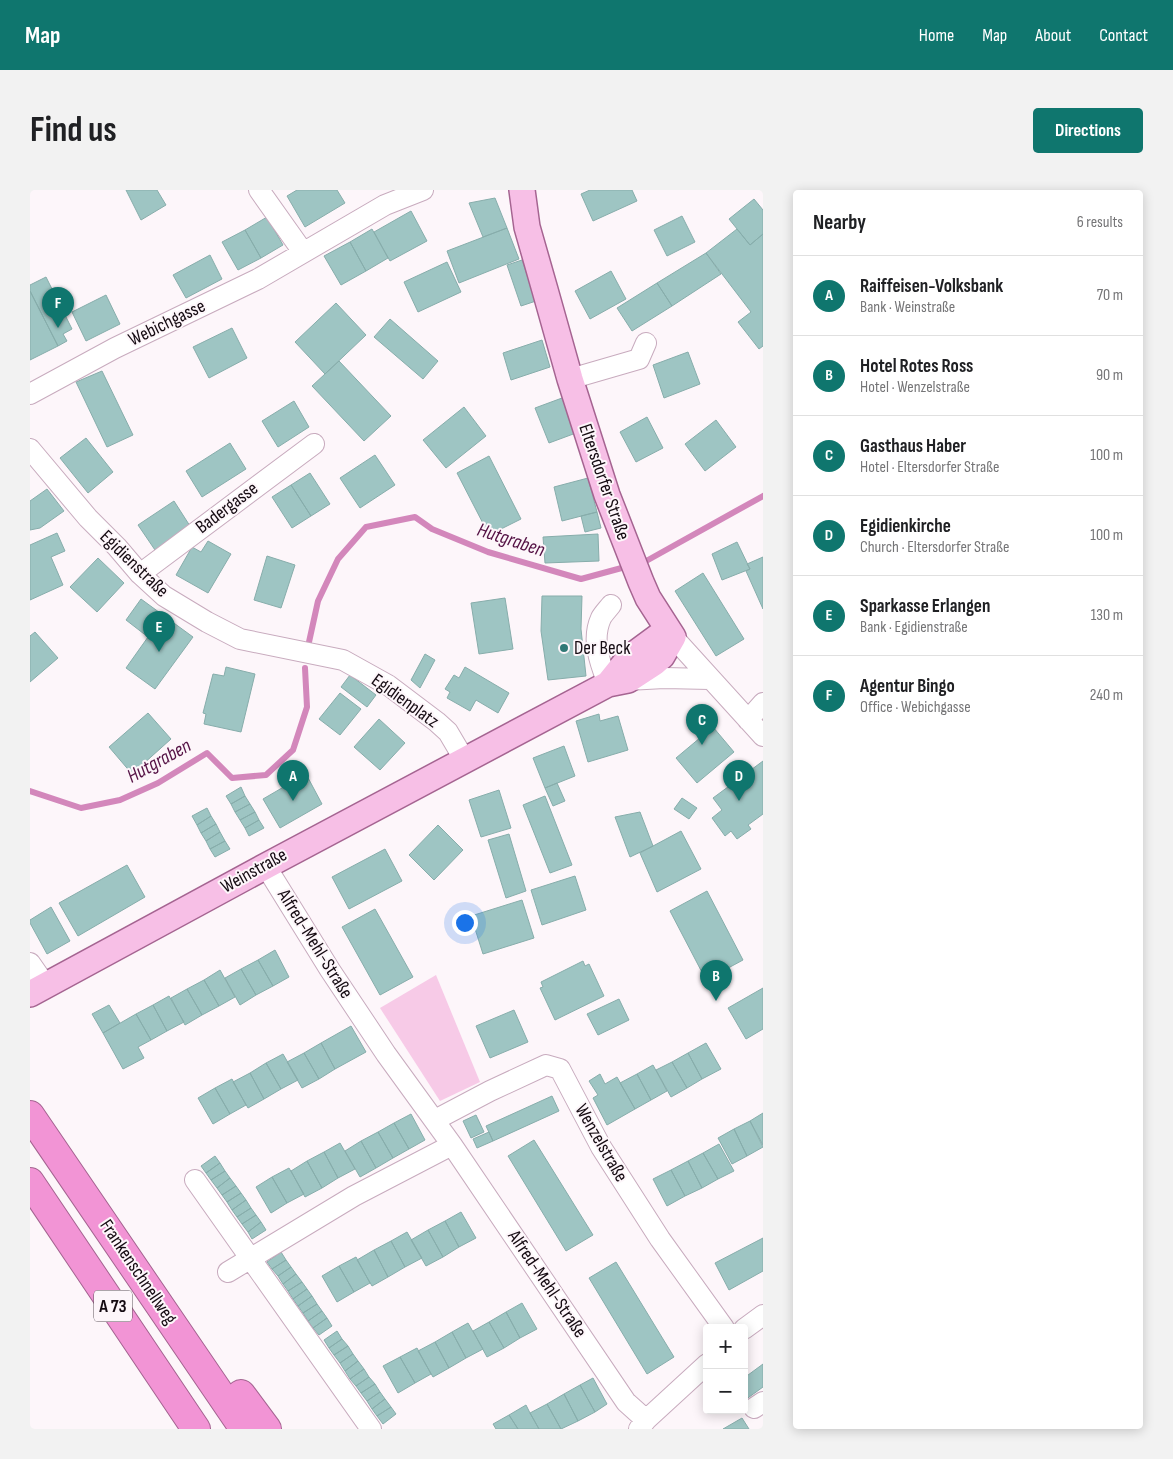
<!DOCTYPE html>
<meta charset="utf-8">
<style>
body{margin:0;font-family:"Sofia Sans Condensed",sans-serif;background:#f2f2f2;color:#202124}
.controls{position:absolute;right:15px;bottom:15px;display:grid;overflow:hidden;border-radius:5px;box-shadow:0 2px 12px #0003}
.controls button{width:45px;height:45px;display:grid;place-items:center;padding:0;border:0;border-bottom:1px solid #e0e0e0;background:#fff;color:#202124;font:25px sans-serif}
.you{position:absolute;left:434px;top:732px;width:18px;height:18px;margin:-12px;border:4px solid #fff;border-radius:50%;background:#1a73e8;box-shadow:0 0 0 8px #1a73e833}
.badge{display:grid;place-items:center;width:32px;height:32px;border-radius:50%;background:#0f766e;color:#fff;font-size:16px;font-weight:700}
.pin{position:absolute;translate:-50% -41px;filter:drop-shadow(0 1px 2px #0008)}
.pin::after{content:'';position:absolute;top:26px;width:18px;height:15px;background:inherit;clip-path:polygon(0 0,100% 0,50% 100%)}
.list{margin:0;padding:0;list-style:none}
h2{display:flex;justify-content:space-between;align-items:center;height:65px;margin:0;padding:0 20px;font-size:21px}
h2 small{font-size:16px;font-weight:400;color:#757577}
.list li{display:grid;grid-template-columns:32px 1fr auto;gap:15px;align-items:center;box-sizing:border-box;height:80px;padding:0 20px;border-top:1px solid #e0e0e0}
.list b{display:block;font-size:19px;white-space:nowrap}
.list p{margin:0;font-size:16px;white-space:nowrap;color:#757577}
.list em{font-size:16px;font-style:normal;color:#757577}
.map{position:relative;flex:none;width:733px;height:1239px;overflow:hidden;border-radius:5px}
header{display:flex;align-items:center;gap:30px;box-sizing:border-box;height:70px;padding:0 25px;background:#0f766e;color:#fff}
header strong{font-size:24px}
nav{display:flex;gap:28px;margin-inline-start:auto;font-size:18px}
.intro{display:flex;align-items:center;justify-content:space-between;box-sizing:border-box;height:120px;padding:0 30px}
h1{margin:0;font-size:35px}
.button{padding:12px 22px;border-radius:5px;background:#0f766e;color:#fff;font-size:18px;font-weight:700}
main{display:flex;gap:30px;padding:0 30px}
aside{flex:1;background:#fff;border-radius:5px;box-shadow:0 2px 12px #0003}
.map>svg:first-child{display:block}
</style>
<header>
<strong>Map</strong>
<nav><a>Home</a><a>Map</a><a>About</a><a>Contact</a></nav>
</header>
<div class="intro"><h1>Find us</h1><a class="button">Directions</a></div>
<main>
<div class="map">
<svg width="733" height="1239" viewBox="0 0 733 1239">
<rect width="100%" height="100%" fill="#fdf6fa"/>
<path fill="#f7cae7" d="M406,785L450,892L410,911L350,818Z"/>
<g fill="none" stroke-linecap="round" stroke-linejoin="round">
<path stroke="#d387bb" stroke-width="6" d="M609,373L618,370L733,306
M279,452L288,411L308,369L336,337L385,327L402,339L458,362L551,389L599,376
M0,601L51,618L90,610L128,593L177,563L202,588L236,585L263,560L277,517L275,478"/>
</g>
<path fill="#9ec5c3" stroke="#87adab" d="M96,0H127L136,15L111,30Z
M267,0H307L315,13L275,37L257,6Z
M560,0H602L607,11L563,31L551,4Z
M465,8L477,38L453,47L439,13Z
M724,9L733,20V44L720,55L699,29Z
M381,21L397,51L360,71L344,42Z
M652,26L665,52L637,66L624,40Z
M237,27L253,55L231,68L215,40Z
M477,38L489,69L429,93L417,61Z
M342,39L358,68L336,81L320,52Z
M707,39L720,55L733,44V156L729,159L708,132L721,122L676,63Z
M215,40L231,68L208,80L192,52Z
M320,52L336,81L311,95L294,66Z
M676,63L691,84L642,116L627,93Z
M180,65L192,89L156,108L143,85Z
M492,70L506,111L491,116L477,75Z
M417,72L431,102L388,122L374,92Z
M581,81L596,109L560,129L545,101Z
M16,87L42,139L33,144L37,151L28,156L0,101V95Z
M627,93L642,116L602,141L587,118Z
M0,101L28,156L0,170Z
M76,105L90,134L56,151L42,122Z
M306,113L336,145L295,184L265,152Z
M360,129L408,171L393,189L344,147Z
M202,138L217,168L179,188L163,157Z
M512,150L520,177L481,190L473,163Z
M658,162L670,194L634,208L623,175Z
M309,171L361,226L334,251L282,196Z
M72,181L103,245L77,257L46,192Z
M532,208L546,243L519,253L505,218Z
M264,211L279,237L248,257L232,231Z
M434,217L456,246L416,278L393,250Z
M617,227L633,258L606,272L590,242Z
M686,230L706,257L675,281L655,254Z
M56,248L83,282L58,303L30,268Z
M200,253L216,279L172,307L156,281Z
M345,265L365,295L330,318L310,288Z
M459,266L491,329L459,345L427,283Z
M280,283L300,314L281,326L261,295Z
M558,288L567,322L532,331L524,297Z
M261,295L281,326L262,338L242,307Z
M17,299L34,321L10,338L0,340V311Z
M144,311L160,336L125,360L108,335Z
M567,322L571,338L555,342L551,326Z
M27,343L35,361L21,367L33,395L0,410V355Z
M568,344L569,371L515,373L513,347Z
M178,351L201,364L178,403L146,385L162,357L171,362Z
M707,352L720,379L692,390L682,364Z
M237,366L265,375L251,418L224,410Z
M733,367V419L716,381L720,379L717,374Z
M68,368L94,393L67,422L40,397Z
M673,383L714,449L686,466L645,401Z
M512,406H552L551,439L556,486L518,490L511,441Z
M475,408L483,459L449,464L441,413Z
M111,409L163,447L125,499L96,478L118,447L96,430Z
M5,442L28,468L0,492V446Z
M395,464L405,470L390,498L381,490Z
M196,477L225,484L211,542L174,534L176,524L173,523L183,484L194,486Z
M435,477L479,503L468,523L446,510L440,521L417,508L420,502L415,499L424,485L429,488Z
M320,485L346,505L337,517L311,497Z
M310,503L331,519L310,545L289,529Z
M118,523L141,549L102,584L79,557Z
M569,524L570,531L588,526L598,560L558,572L546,531Z
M349,529L375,553L350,580L324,557Z
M683,537L704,562L667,593L646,568Z
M534,556L545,586L515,598L503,568Z
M733,571V624L718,635L721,639L707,649L701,641L695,646L682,628L692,620L683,608Z
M276,584L292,614L250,638L233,609Z
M527,593L535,611L523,616L515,598Z
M211,597L215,606L201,614L196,606Z
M469,600L481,638L451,647L439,610Z
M215,606L220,614L205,622L201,614Z
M515,606L542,675L520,683L493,615Z
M652,608L667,618L659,629L644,619Z
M220,614L225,622L210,630L205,622Z
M177,618L181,626L167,635L162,626Z
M225,622L229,630L215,638L210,630Z
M610,622L623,656L600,667L585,627Z
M181,626L186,634L171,643L167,635Z
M229,630L234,638L219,646L215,638Z
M186,634L190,642L176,651L171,643Z
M408,635L433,660L404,690L379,665Z
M651,641L671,679L627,702L610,663Z
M190,642L195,651L180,659L176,651Z
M479,644L496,701L476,708L458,650Z
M195,651L200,659L185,667L180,659Z
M355,659L372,691L319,719L302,687Z
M97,675L115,707L48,746L29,713Z
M545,686L556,720L512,735L501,700Z
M677,701L713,770L676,790L640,721Z
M492,710L504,748L453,764L441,726Z
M21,717L40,751L17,764L0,733V730Z
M345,719L383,787L350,805L312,737Z
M245,760L259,787L243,796L228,770Z
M228,770L243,796L226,805L211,779Z
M553,771L555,776L559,774L574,806L525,830L510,798L513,797L511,792Z
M211,779L226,805L210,815L195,788Z
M190,780L205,807L189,816L174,790Z
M174,790L189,816L172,825L157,799Z
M733,798V839L716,849L698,818Z
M157,799L172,825L155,835L141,808Z
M139,806L154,832L137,841L123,815Z
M589,809L599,830L568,845L557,824Z
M79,815L90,833L73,843L62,824Z
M123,815L137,841L121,850L106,824Z
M484,820L498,852L460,868L446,836Z
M106,824L121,850L108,857L114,868L93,879L73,843Z
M321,836L336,862L305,879L291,853Z
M291,853L305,879L289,889L274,863Z
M676,853L691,879L672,889L658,863Z
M274,863L289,889L272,898L257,872Z
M658,863L672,889L657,898L642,872Z
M253,864L268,890L251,899L236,873Z
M642,872L657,898L641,907L626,880Z
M236,873L251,899L234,909L220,883Z
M623,875L637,901L621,910L607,884Z
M220,883L234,909L218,918L203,892Z
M570,884L575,894L587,887L605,919L577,935L563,908L568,905L559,891Z
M607,884L621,910L605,919L590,893Z
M202,889L216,915L200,924L185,898Z
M185,898L200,924L183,934L168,908Z
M522,906L529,921L463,951L456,936Z
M733,923V955L720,931Z
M381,924L395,950L379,959L364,933Z
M446,925L454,942L441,948L433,931Z
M720,931L733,957L717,966L704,939Z
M364,933L379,959L363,968L348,942Z
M704,939L717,966L702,974L688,948Z
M348,942L363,968L346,978L331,951Z
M459,942L463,951L447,958L443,949Z
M504,950L563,1045L536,1061L478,966Z
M331,951L346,978L330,987L315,961Z
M310,953L325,979L308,988L294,962Z
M689,954L704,981L688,989L673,963Z
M294,962L308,988L292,998L277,971Z
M673,963L688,989L672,998L658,971Z
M185,966L190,973L176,983L171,976Z
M277,971L292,998L275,1007L261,981Z
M658,971L672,998L655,1006L641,980Z
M190,973L195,981L181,990L176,983Z
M259,978L274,1004L257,1013L242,987Z
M641,980L655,1006L637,1016L623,989Z
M195,981L200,988L187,998L181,990Z
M242,987L257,1013L241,1023L226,997Z
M200,988L206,996L192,1005L187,998Z
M206,996L211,1003L197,1012L192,1005Z
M211,1003L216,1010L202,1020L197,1012Z
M216,1010L221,1018L207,1027L202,1020Z
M221,1018L226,1025L212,1034L207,1027Z
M431,1022L446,1048L429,1057L415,1031Z
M226,1025L231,1032L218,1042L212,1034Z
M415,1031L429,1057L413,1067L398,1040Z
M231,1032L236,1040L222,1049L218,1042Z
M398,1040L413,1067L396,1076L381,1050Z
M377,1042L392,1068L375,1077L361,1051Z
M733,1048V1081L699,1100L685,1073Z
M361,1051L375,1077L358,1087L344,1060Z
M344,1060L358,1087L342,1096L327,1070Z
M251,1062L256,1070L242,1079L237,1072Z
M326,1067L340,1093L324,1102L309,1076Z
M256,1070L261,1077L248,1086L242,1079Z
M586,1072L644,1167L617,1184L559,1088Z
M309,1076L324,1102L307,1112L292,1086Z
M261,1077L266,1084L253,1094L248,1086Z
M266,1084L272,1092L258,1101L253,1094Z
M272,1092L277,1099L263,1109L258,1101Z
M277,1099L282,1106L268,1116L263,1109Z
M282,1106L287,1114L273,1123L268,1116Z
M492,1113L507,1139L490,1148L476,1122Z
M287,1114L292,1121L278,1131L273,1123Z
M292,1121L297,1128L283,1138L278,1131Z
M476,1122L490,1148L474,1158L459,1132Z
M297,1128L302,1136L289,1145L283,1138Z
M459,1132L474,1158L457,1167L443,1141Z
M438,1133L453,1159L436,1168L422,1142Z
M307,1141L312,1149L299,1158L294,1150Z
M422,1142L436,1168L419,1178L405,1152Z
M312,1149L318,1156L304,1165L299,1158Z
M405,1152L419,1178L403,1187L388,1161Z
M318,1156L323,1164L310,1173L304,1165Z
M387,1158L401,1184L385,1193L370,1167Z
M323,1164L328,1171L315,1181L310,1173Z
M370,1167L385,1193L368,1203L353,1176Z
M328,1171L334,1179L320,1189L315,1181Z
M733,1174V1197L715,1210L714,1188Z
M334,1179L339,1187L326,1196L320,1189Z
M339,1187L345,1194L331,1203L326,1196Z
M563,1188L577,1214L565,1222L550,1195Z
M345,1194L350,1202L337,1211L331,1203Z
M550,1195L565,1222L548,1231L534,1204Z
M350,1202L355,1209L342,1219L337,1211Z
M534,1204L548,1231L531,1239L517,1214Z
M355,1209L361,1217L347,1226L342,1219Z
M517,1214L531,1239H509L500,1223Z
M496,1215L500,1223L509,1239H488L479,1225Z
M361,1217L366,1224L353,1234L347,1226Z
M479,1225L488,1239H466L463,1234Z
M712,1228L719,1239H693Z"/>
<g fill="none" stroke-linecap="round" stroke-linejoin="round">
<defs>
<path id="minor" d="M229,0L273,62
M540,189L609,169L616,153
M0,204L85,158L228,89L355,15L393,0
M0,259L58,328L87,357L110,384L134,406L177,432L210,449L313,470L358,495L407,532L418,542L434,569
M110,384L284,254
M643,447L733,546
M598,490L634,488L680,489
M578,494C570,473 561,450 571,428C573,424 578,419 581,415
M718,530L733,513
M235,675L300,780L356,864L422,955L596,1212L616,1230
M0,773L16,796
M405,930L460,901L516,875L530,879L571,957L630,1049L694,1138
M165,990L341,1239
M198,1082L324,1006L422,955
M714,1139L733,1125
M724,1218L733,1212
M609,1239L616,1230L677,1174"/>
<path id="major" d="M578,494L599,468L637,440
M0,804C192,699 384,596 578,494L598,490L624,473L632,466L643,447L618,408L611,392L577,305L540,189L515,100L497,37L492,0"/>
<path id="highway" d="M0,925L214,1239
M0,992L166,1239
M211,1204L237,1239"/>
</defs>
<use href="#minor" stroke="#c8abbe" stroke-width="22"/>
<use href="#major" stroke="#a56491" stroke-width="28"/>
<use href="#highway" stroke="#a56491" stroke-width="30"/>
<use href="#minor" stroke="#fff" stroke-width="20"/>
<use href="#major" stroke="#f7bfe6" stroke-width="25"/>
<use href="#highway" stroke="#f294d5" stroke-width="28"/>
</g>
<circle fill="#307976" stroke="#fdf6fa" stroke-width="2" cx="534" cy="458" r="5"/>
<g text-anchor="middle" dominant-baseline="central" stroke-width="4" stroke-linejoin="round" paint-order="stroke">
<rect fill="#fdf6fa" stroke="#5b5258" stroke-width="1" x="64" y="1100.5" width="38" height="31" rx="4"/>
<g font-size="18" font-weight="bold" fill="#150b12">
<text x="83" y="1116">A 73</text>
</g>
<g font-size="19" fill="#150b12" stroke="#fdf6fa">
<text transform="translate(137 133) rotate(-26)">Webichgasse</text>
<text transform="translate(574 292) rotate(71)">Eltersdorfer Straße</text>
<text transform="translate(197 318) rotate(-37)">Badergasse</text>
<text transform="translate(104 374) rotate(44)">Egidienstraße</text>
<text transform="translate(375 511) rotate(36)">Egidienplatz</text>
<text transform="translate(224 681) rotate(-29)">Weinstraße</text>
<text transform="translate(285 754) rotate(58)">Alfred-Mehl-Straße</text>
<text transform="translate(571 953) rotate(60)">Wenzelstraße</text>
<text transform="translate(108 1082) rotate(56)">Frankenschnellweg</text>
<text transform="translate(517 1094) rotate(56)">Alfred-Mehl-Straße</text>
</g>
<g font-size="19" fill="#150b12" stroke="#fdf6fa" text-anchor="start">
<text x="544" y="458">Der Beck</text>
</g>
<g font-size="20" font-style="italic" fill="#551245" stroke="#fdf6fa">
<text transform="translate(481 350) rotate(18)">Hutgraben</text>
<text transform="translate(129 571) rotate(-29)">Hutgraben</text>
</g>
</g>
</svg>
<div class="controls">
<button>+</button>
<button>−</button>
</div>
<div class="you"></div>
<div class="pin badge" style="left:263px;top:611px">A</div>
<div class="pin badge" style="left:686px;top:811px">B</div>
<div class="pin badge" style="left:672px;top:555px">C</div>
<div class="pin badge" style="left:709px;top:611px">D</div>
<div class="pin badge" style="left:129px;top:462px">E</div>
<div class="pin badge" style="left:28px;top:138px">F</div>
</div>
<aside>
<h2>Nearby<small>6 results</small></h2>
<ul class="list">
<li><span class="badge">A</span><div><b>Raiffeisen-Volksbank</b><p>Bank · Weinstraße</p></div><em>70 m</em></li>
<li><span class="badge">B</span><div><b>Hotel Rotes Ross</b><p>Hotel · Wenzelstraße</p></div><em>90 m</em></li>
<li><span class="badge">C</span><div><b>Gasthaus Haber</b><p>Hotel · Eltersdorfer Straße</p></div><em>100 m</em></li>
<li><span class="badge">D</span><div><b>Egidienkirche</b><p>Church · Eltersdorfer Straße</p></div><em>100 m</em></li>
<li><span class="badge">E</span><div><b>Sparkasse Erlangen</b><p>Bank · Egidienstraße</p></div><em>130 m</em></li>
<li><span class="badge">F</span><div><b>Agentur Bingo</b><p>Office · Webichgasse</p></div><em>240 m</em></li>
</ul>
</aside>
</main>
